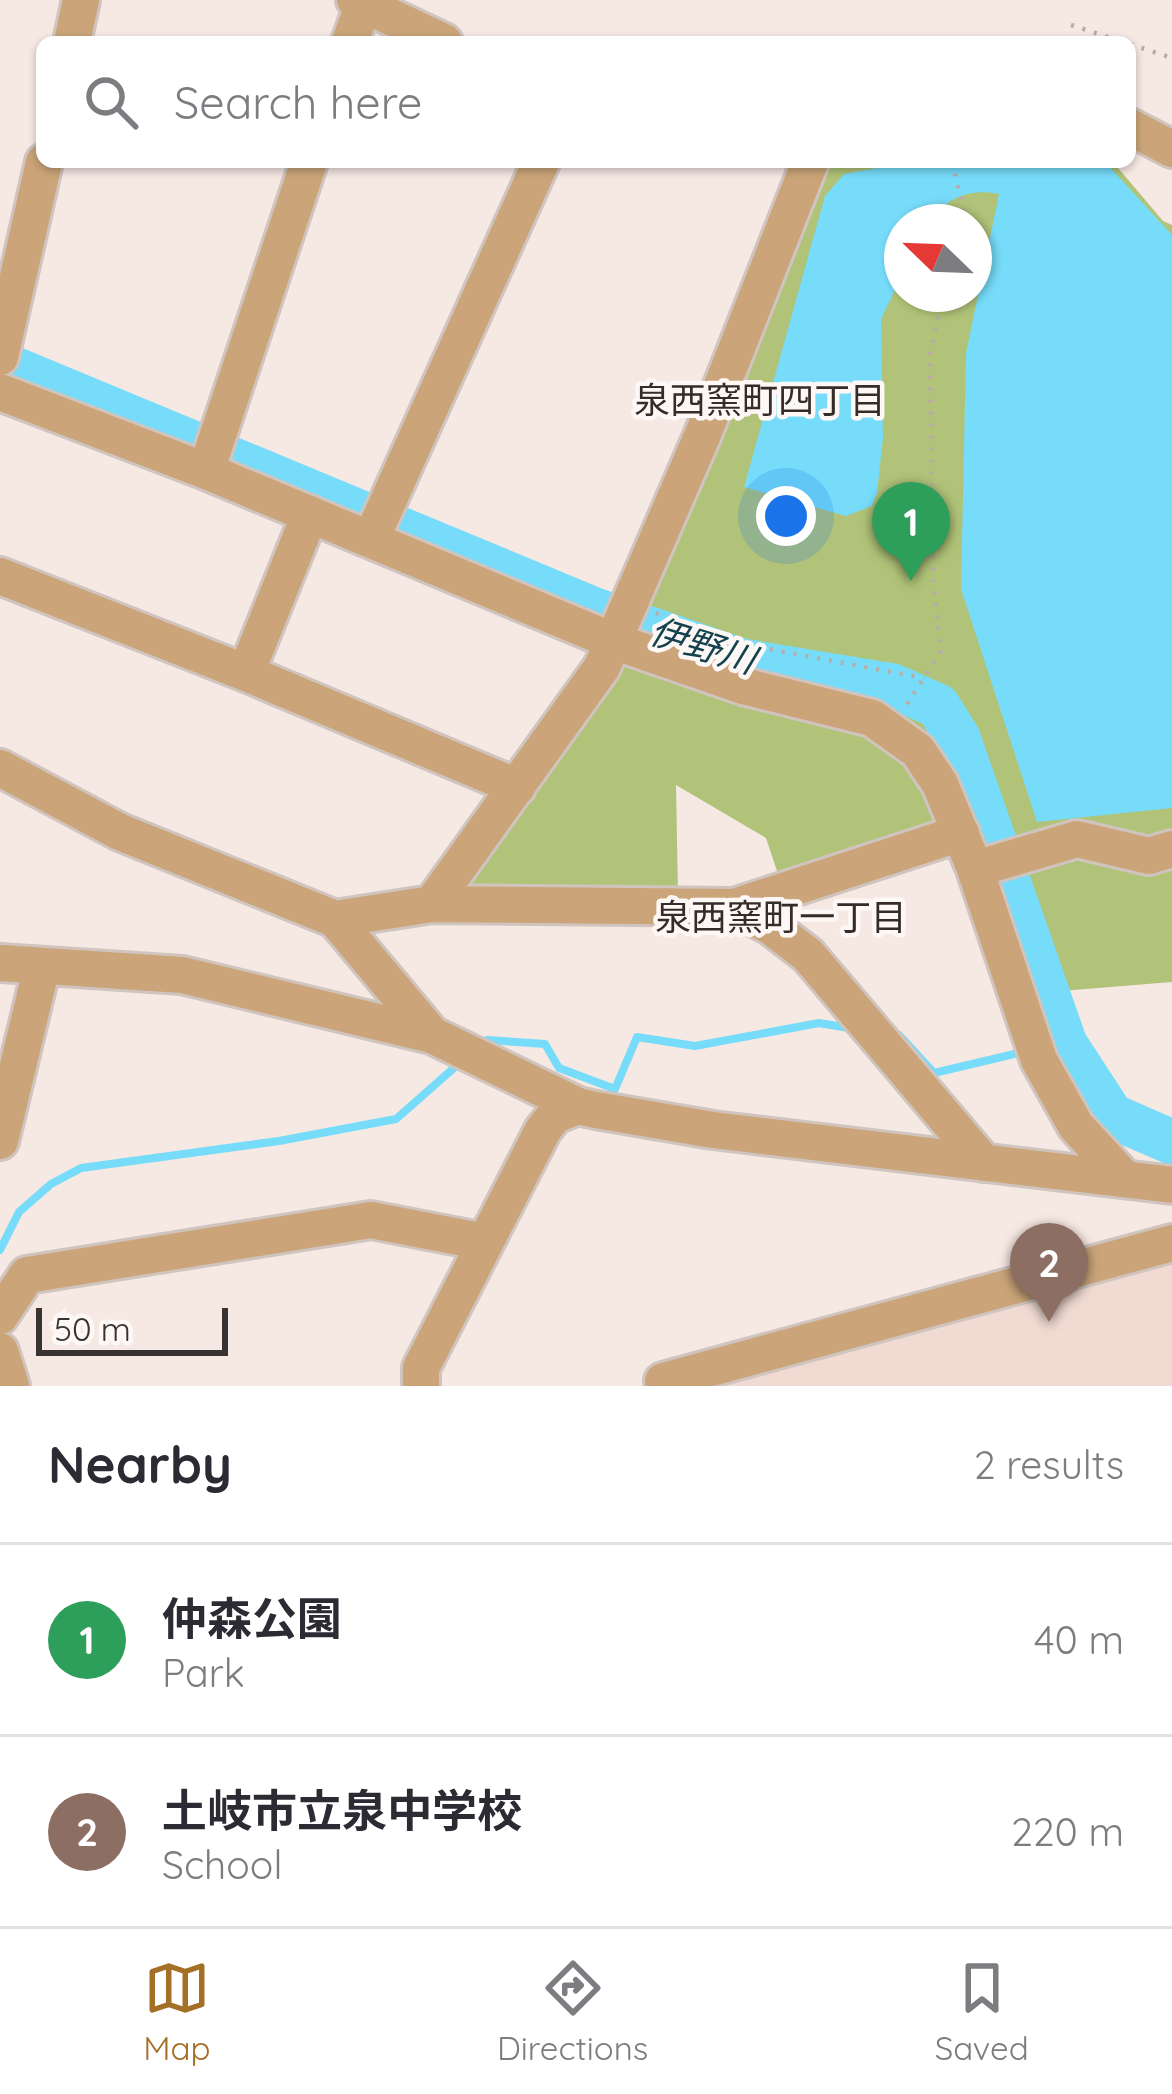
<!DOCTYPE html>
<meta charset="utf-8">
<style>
body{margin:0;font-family:Quicksand,"Noto Sans JP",sans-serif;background:#f2f2f3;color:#2b2b33}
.compass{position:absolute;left:884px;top:204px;width:108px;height:108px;border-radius:50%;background:#fff;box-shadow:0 3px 9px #0004;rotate:293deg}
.scale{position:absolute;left:36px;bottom:30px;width:192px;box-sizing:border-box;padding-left:12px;border:6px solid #383230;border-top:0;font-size:33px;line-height:42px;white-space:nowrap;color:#383230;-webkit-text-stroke:9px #fdf8f5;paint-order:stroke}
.you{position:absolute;left:786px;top:516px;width:42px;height:42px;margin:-30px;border:9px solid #fff;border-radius:50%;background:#1a73e8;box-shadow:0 0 0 18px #1a73e833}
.badge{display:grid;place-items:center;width:78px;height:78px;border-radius:50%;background:#a47028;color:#fff;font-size:39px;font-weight:700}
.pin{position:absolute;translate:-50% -99px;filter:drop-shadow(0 3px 6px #0008)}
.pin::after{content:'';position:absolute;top:63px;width:42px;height:36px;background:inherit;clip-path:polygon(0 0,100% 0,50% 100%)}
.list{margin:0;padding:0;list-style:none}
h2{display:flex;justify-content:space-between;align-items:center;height:156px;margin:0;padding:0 48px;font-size:51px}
h2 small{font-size:39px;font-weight:400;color:#7c7c81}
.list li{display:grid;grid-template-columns:78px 1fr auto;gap:36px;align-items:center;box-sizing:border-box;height:192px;padding:0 48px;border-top:3px solid #e1e1e2}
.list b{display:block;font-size:45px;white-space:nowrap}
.list p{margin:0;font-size:39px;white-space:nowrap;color:#7c7c81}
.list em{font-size:39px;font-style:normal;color:#7c7c81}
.icon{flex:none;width:66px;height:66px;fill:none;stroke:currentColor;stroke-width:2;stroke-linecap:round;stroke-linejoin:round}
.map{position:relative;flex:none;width:1172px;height:1386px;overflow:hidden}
.search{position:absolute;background:#fff;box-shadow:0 3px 9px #0004;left:36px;right:36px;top:36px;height:132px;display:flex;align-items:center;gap:30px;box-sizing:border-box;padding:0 42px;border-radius:18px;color:#7c7c81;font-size:45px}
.sheet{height:540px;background:#fff}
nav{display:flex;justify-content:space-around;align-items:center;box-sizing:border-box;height:168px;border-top:3px solid #e1e1e2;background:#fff;font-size:33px;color:#7c7c81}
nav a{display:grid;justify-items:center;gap:6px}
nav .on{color:#a47028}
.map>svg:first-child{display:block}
</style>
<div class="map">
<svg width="1172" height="1386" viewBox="0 0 1172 1386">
<rect width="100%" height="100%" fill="#f6e8e3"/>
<path fill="#f0dad2" d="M1172,1257V1386H679Z"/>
<path fill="#b1c378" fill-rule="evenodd" d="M830,162H1113L1163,221L1172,225V982L1061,991L996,815L779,877L766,838L676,785L678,894L470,898L463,878L614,666L808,191ZM902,222H974V294H902Z"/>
<path fill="#76dcfa" d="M910,162H1105L1172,235V808L1037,822L961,589L966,353L999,194C968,188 948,198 928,222H902V275L881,319L883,437L877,493L872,506L846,516L744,487L825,196L844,174Z"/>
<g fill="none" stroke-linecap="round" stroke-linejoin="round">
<path stroke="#76dcfa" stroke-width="8" d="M899,1035L934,1073L1027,1051
M479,1047L487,1040L545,1044L559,1068L615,1089L637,1037L695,1046L819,1023L855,1029
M1048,1047L1065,1044
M0,1250L19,1212L51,1184L81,1168L279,1141L396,1119L463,1060"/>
<path stroke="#76dcfa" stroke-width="45" d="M0,363L595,610L742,661L893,686L938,706L958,738L1065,1044L1112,1116L1172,1142"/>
<defs>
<path id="minor" d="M355,0L444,42
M72,42L81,0
M350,42L365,0
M1130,127L1172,149
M0,357L44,162
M0,392L206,471L613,641L743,686L872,718L918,751L940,784L975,869L1039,1060L1076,1126L1123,1177
M206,471L309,162
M371,539L541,162
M0,576L246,673L517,787
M246,673L310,514
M0,768L120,832L335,919L432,1035
M975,869L1077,839L1149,856L1172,849
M432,904L602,667L703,434L810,162
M734,907L770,926L808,955L984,1163
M335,919L432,904L734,907L961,833
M0,963L182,975L432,1035L578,1106L596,1110L713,1130L1172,1185
M0,1141L42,966
M0,1316L27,1275L371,1220L485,1242
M0,1351L11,1386
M421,1386V1368L543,1130L555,1115L578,1106
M664,1386L663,1381L1172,1243"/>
</defs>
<use href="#minor" stroke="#d0c4bf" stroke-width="42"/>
<path stroke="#b7aca8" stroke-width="4.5" stroke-dasharray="3 9" stroke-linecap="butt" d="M1071,25L1123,42
M1130,44L1172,58
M952,162L964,212L961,222
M656,613L731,642L924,678
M907,704L941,651L933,580L930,355L944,294"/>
<use href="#minor" stroke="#cba579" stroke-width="36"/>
</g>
<g text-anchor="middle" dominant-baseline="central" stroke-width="9" stroke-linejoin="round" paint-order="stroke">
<g font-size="36" fill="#352b27" stroke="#fdf8f5">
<text x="760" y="399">泉西窯町四丁目</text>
<text x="781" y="916">泉西窯町一丁目</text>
</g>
<g font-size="36" font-style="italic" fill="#14424f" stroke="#fdf8f5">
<text transform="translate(703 645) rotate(17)">伊野川</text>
</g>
</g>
</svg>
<svg class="compass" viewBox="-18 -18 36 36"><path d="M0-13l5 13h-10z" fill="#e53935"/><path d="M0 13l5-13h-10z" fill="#7c7c81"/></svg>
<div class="scale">50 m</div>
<div class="you"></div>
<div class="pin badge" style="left:911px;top:581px;background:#2e9e5b">1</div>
<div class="pin badge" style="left:1049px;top:1322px;background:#8d6e63">2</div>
<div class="search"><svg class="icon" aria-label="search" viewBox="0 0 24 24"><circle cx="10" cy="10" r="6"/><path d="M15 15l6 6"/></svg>Search here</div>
</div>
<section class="sheet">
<h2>Nearby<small>2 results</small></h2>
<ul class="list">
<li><span class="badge" style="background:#2e9e5b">1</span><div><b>仲森公園</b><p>Park</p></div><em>40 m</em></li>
<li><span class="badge" style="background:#8d6e63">2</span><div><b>土岐市立泉中学校</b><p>School</p></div><em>220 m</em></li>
</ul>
</section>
<nav>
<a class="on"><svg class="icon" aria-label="map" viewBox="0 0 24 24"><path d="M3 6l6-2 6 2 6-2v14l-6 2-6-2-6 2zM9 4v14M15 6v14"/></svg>Map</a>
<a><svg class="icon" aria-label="directions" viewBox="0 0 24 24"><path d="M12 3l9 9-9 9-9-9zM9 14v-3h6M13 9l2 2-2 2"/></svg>Directions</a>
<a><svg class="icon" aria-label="saved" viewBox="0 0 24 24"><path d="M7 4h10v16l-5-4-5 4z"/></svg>Saved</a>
</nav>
